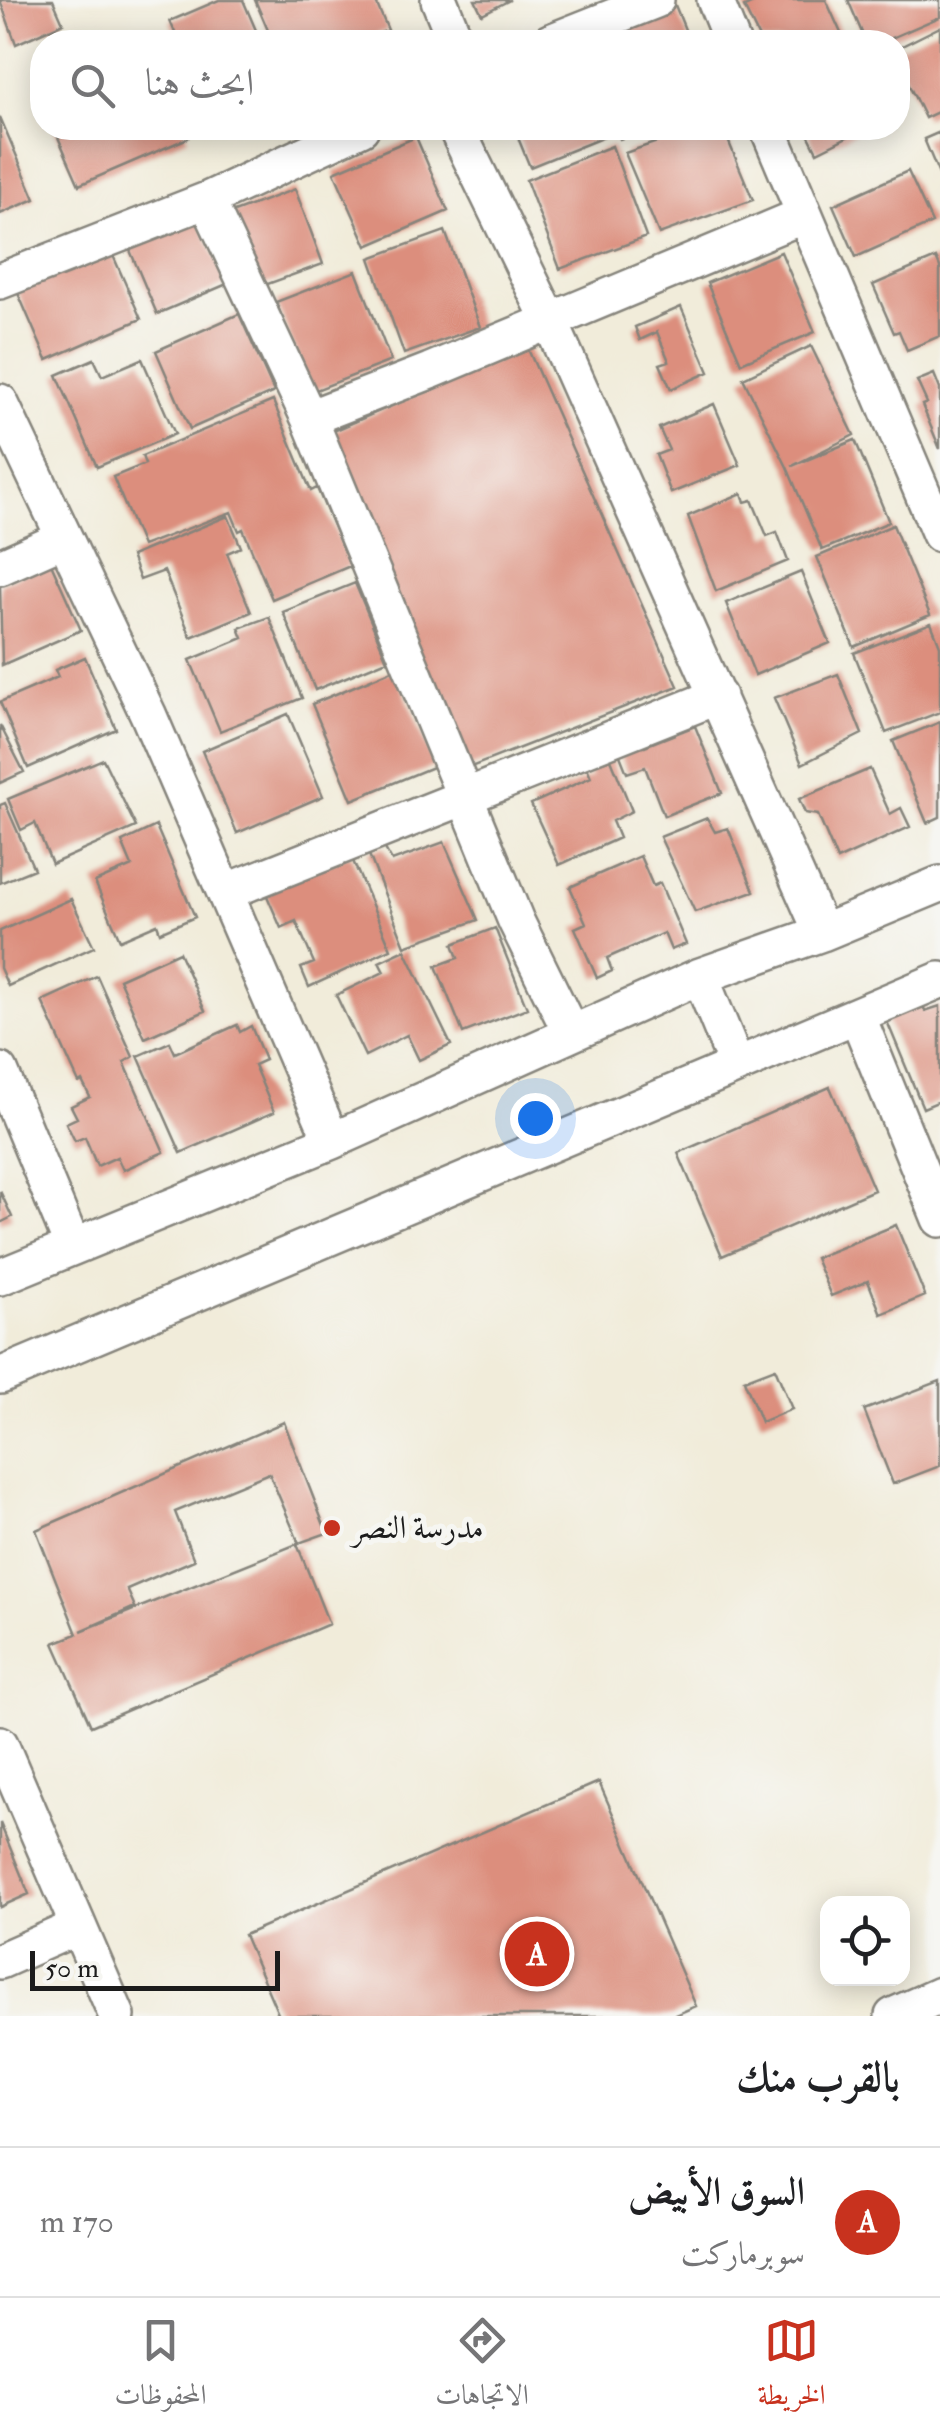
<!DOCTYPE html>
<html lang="ar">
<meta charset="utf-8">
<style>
body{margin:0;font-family:"IM FELL Double Pica",Amiri,serif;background:#f6f6f6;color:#202124;direction:rtl}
.controls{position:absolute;right:30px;bottom:30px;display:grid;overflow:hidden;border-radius:20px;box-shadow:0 5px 25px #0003}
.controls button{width:90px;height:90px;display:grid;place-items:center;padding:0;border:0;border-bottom:2px solid #e0e0e0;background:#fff;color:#202124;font:50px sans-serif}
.scale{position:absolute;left:30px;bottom:25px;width:250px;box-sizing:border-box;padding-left:10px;border:5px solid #1c1c1c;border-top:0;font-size:28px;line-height:35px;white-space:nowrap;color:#1c1c1c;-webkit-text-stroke:8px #f6f6f2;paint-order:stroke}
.you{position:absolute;left:535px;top:1118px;width:35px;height:35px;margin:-25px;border:8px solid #fff;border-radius:50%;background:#1a73e8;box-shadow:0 0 0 15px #1a73e833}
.badge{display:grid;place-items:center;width:65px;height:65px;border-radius:50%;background:#c8321e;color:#fff;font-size:32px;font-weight:700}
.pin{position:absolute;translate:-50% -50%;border:5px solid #fff;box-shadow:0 2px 10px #0006}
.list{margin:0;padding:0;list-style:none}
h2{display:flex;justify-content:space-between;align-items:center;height:130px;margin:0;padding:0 40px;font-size:42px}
h2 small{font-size:32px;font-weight:400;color:#757577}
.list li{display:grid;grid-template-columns:65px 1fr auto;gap:30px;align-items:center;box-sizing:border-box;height:150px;padding:0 40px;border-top:2px solid #e0e0e0}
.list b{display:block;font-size:38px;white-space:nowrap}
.list p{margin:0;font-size:32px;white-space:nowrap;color:#757577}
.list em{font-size:32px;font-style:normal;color:#757577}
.icon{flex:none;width:55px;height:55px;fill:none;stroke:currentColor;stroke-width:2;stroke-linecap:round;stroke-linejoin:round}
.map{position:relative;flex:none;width:940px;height:2016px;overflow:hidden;direction:ltr}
.search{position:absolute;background:#fff;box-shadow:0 5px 25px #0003;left:30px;right:30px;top:30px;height:110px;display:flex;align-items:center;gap:25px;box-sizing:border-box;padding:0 35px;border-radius:40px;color:#757577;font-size:38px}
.sheet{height:280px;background:#fff}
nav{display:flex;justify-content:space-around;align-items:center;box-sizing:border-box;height:140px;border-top:2px solid #e0e0e0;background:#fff;font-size:28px;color:#757577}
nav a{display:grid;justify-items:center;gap:5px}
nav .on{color:#c8321e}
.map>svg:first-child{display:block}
</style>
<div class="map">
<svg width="940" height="2016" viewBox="0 0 940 2016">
<rect width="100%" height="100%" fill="#f6f6f2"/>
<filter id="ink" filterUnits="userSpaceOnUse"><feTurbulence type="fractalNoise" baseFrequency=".01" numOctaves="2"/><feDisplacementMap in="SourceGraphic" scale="20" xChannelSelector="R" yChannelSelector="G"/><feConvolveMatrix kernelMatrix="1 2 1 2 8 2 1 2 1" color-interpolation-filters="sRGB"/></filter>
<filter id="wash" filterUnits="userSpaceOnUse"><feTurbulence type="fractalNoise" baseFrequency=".0048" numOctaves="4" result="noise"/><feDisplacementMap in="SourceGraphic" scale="40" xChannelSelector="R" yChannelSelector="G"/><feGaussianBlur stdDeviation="2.25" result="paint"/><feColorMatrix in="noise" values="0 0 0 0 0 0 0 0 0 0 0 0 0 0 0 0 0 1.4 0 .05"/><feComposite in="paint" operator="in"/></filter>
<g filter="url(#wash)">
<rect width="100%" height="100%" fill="#f1ecda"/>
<g id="blocks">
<path fill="#dc8e7d" d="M0,0H53L63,23L16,44Z
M219,0H243L261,42H179L170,21Z
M255,0H375L388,30L358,42H273Z
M475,0H510L482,14Z
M760,0H826L845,42H761L744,7Z
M848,0H940V17L882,42H866Z
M675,5L690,42H582Z
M940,27V111L925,118L898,63V48Z
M0,117L35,199L0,214Z
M54,128H184L188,138L79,185Z
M514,128H606L609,135L530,167Z
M615,128H649L620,139Z
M698,128H723L753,200L659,234L625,153Z
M805,128H865L817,152Z
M940,132V177L924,139Z
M416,137L448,211L367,246L334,172Z
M612,146L646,237L560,269L526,180Z
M908,171L932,223L856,257L833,205Z
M295,189L323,264L254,289L226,215Z
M198,218L227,284L157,314L129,248Z
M445,231L480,327L404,354L370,258Z
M108,244L141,319L47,360L14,284Z
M781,252L815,332L741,363L707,283Z
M936,258L940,267V336L907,350L899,331L894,333L873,285Z
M356,271L391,361L311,392L276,302Z
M681,307L709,372L671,389L660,364L669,361L657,332L640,340L635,327Z
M239,314L274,392L190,429L156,351Z
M811,346L854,435L792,466L855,440L889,522L822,550L787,467L743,378Z
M527,347L678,686L466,769L322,436Z
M94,359L102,376L142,359L175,434L97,467L57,375Z
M934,374L940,389V449L922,405L927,403L917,381Z
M273,401L311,491L317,488L350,566L272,599L243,529L239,531L231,512L142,546L113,477L145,464L142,456Z
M714,404L740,465L671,493L656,455L669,450L659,428Z
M742,493L745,502L752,500L767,536L777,532L788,561L716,591L688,516Z
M228,516L241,547L227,553L251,612L191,637L164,571L140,580L131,556Z
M893,525L930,615L854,647L817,557Z
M50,561L81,630L2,665L0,584Z
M801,572L830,643L755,675L726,603Z
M355,583L387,660L315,690L283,612Z
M269,617L302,698L220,731L190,660L243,638L239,628Z
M931,623L940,646V712L886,733L854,653Z
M85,657L116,729L28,768L0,702L58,677L55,670Z
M395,669L435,766L352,800L312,704Z
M838,674L862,734L802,764L774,698Z
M288,714L323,796L237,833L202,751Z
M940,722V817L927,823L893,741Z
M0,725L24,772L0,783Z
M695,726L722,793L664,816L645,767L627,773L615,743L639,733L645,746Z
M103,759L136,827L52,864L35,823L21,830L8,799Z
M611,759L632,811L612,821L619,838L559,865L531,804L591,777L587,767Z
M870,769L890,814L901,808L910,827L837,860L818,815L805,813L799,799Z
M5,803L34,869L0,883V805Z
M707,818L715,832L728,828L754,891L695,912L660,837Z
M156,826L195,917L160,932L157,924L120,940L95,882L132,866L122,842Z
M444,842L478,920L405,946L368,852L384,847L392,861Z
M350,854L391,949L309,987L301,968L314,963L296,921L281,928L264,889Z
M640,856L653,886L660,883L686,944L671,950L664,933L607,958L612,971L597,978L575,928L586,923L570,887Z
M71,899L94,947L8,986L0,968V931Z
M495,928L527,1008L463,1033L436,966L458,958L453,944Z
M405,950L451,1045L419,1060L407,1035L365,1056L336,995L384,972L379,962Z
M179,952L205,1011L145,1038L119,979Z
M97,976L133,1057L124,1062L164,1152L123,1170L117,1157L97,1166L85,1137L75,1141L66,1123L77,1118L71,1106L90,1097L82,1081L79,1083L42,1001Z
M920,998L925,1011L940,1006V1101L923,1108L884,1014Z
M237,1025L240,1032L251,1026L265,1060L254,1065L274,1112L181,1153L138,1056L170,1042L175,1053Z
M830,1087L874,1190L722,1256L678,1153Z
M0,1191L12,1217L0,1223Z
M896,1225L925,1296L881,1314L868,1281L831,1296L815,1258Z
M775,1368L792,1409L761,1422L744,1380Z
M940,1381V1466L893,1484L864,1410Z
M284,1422L327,1533L299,1543L269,1473L175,1512L194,1560L127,1589L135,1607L81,1631L297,1544L329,1624L91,1726L54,1643L77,1634L36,1530Z
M599,1782L696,2006L673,2016H279L244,1935Z
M0,1823L29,1894L0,1907Z"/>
</g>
</g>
<g filter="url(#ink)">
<use href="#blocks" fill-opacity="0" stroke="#86847b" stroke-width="2.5"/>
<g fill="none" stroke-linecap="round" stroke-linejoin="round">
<defs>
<path id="minor" d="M439,0L456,42
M715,0L732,42
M550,42L656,0
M456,128L550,321L822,933
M768,128L940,534
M207,200L309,418L516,921L571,1033
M0,281L207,200L361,128
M0,402L148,714L332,1141
M309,418L430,371L804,215
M0,567L63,539
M226,892L718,696
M700,976L736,1064
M857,1015L940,1219
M0,1071L73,1247
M0,1277L332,1141L700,976L822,933L940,884
M0,1376L940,980
M0,1744L117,2016
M0,1961L77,1927
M893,2016L940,1995"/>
</defs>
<use href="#minor" stroke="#86847b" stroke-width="40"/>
<use href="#minor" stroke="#fff" stroke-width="35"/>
</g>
</g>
<circle fill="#c8321e" stroke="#f6f6f2" stroke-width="4" cx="332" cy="1528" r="10"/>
<g text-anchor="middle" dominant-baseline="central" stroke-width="10" stroke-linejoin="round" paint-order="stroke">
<g font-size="32" fill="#1c1c1c" stroke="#f6f6f2" text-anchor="start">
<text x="352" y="1528">مدرسة النصر</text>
</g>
</g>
</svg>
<div class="controls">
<button><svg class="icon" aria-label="locate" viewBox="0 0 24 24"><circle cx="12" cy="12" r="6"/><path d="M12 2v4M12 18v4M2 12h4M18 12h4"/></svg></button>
</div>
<div class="scale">50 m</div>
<div class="you"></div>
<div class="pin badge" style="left:537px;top:1954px">A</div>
<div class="search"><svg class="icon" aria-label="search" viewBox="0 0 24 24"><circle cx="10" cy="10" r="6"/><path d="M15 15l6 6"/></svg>ابحث هنا</div>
</div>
<section class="sheet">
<h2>بالقرب منك<small></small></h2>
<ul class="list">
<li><span class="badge">A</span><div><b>السوق الأبيض</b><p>سوبرماركت</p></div><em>170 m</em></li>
</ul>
</section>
<nav>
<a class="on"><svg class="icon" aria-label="map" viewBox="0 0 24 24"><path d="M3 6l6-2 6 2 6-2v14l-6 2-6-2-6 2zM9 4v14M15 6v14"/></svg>الخريطة</a>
<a><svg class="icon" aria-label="directions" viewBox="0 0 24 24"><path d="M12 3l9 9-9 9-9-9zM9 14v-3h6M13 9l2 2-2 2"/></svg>الاتجاهات</a>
<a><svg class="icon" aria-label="saved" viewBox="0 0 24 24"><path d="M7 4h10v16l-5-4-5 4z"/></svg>المحفوظات</a>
</nav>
